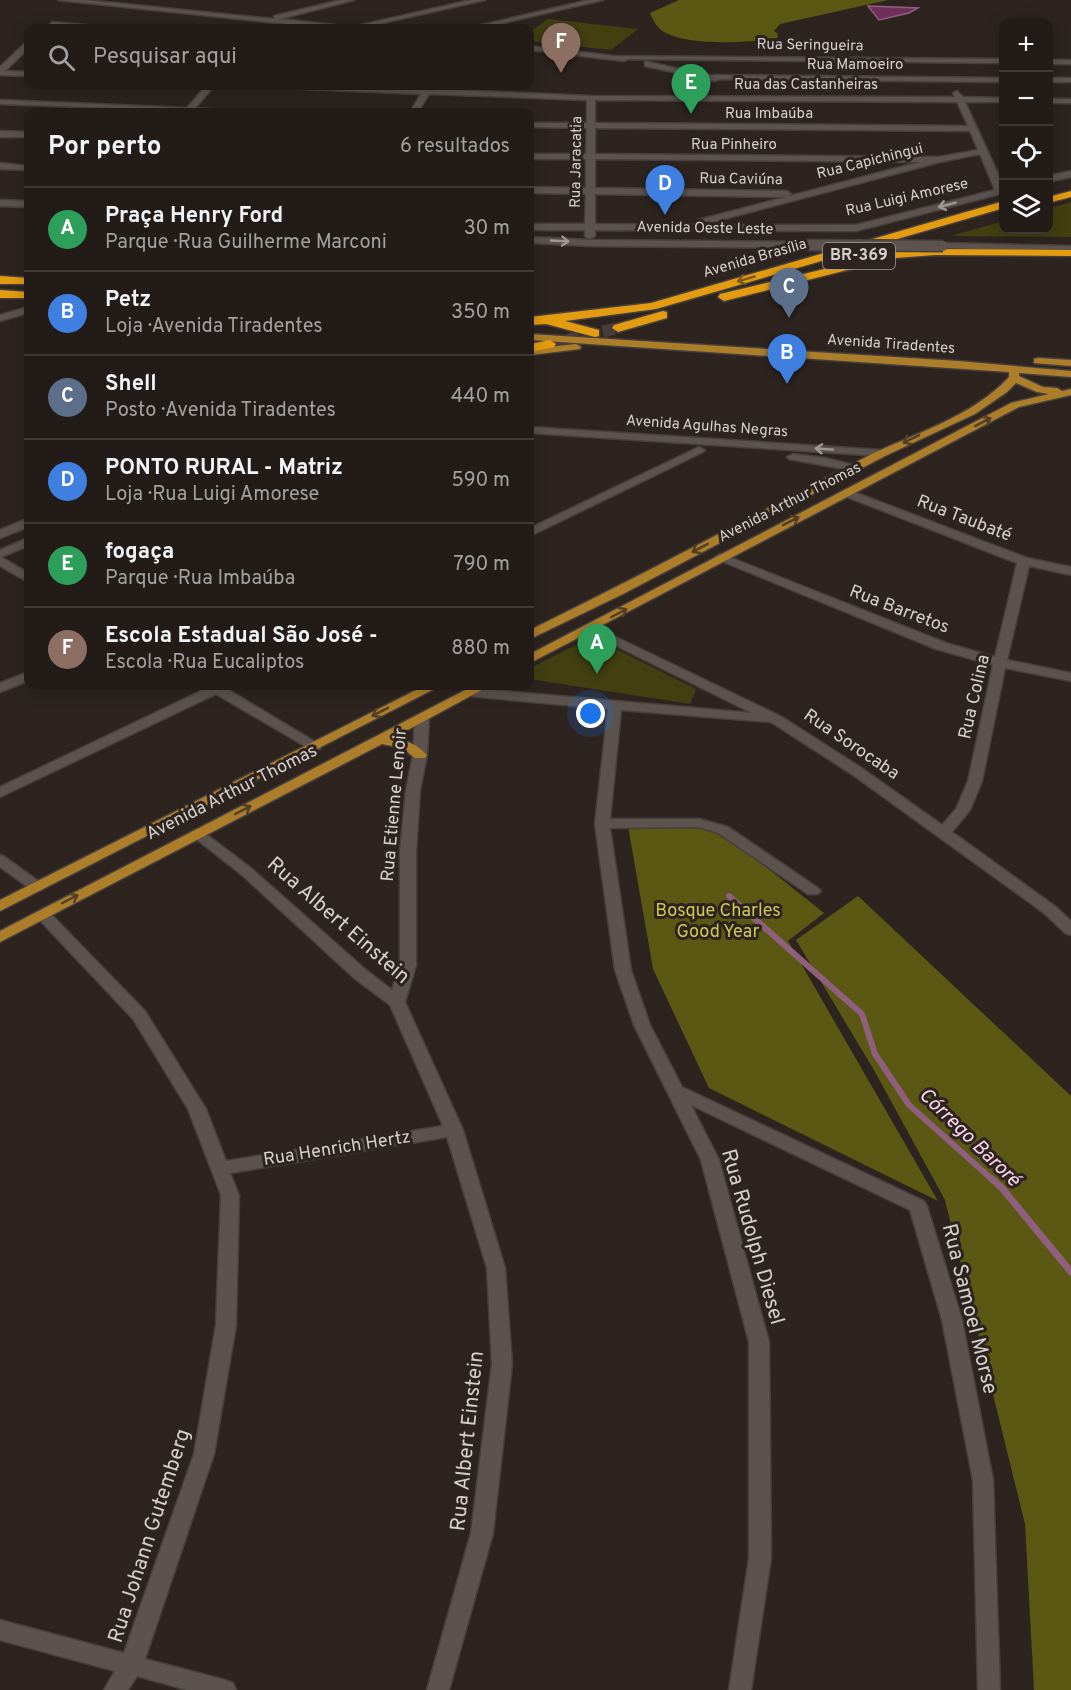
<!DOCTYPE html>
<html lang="pt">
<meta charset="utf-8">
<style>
body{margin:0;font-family:Overpass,sans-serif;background:#2e2825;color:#f1f3f6}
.controls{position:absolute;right:18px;top:18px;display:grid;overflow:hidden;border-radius:12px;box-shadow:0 3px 15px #0003}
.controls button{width:54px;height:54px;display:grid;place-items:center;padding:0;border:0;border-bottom:2px solid #3f3937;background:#221b18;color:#f1f3f6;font:30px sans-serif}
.you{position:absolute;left:591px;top:714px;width:21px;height:21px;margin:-15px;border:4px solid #fff;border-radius:50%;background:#1a73e8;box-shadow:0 0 0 9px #1a73e833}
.badge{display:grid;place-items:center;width:39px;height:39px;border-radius:50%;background:#7dbef9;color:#fff;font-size:20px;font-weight:700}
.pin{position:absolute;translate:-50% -50px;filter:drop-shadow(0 2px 3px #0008)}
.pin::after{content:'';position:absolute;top:32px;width:21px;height:18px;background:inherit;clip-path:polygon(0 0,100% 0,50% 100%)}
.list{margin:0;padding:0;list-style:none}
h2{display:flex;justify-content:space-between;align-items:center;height:78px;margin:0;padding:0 24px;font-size:26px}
h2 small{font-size:20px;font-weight:400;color:#a2a1a2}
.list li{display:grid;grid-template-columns:39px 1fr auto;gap:18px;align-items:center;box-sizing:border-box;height:84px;padding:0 24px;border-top:2px solid #3f3937}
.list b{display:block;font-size:22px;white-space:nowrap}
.list p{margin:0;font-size:20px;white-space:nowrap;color:#a2a1a2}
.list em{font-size:20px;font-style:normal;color:#a2a1a2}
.icon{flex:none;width:33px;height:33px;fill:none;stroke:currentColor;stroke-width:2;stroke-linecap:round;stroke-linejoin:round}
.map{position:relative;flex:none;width:1071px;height:1690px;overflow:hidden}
.search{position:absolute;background:#221b18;box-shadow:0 3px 15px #0003;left:24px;top:24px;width:510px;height:66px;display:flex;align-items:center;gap:15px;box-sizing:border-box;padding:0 21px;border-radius:12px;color:#a2a1a2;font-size:22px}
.panel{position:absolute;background:#221b18;box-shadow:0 3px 15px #0003;left:24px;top:108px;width:510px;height:582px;border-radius:12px}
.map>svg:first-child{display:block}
</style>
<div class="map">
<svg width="1071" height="1690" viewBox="0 0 1071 1690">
<rect width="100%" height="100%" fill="#2d2420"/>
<path fill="#424011" d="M548,19L638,29L611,50L530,41V32Z
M1071,202V237L951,236L1003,221L1004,230H1048L1049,208Z
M592,637L696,689L690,704L530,679V668Z"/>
<path fill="#5a5813" d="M679,0H888L780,24L774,31L778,34L777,38C751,43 687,46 664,32C657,28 653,20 650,13Z
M628,826H698L726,835L824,913L788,941L938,1201L709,1088L653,969Z
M858,896L1071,1096V1690H1034L1025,1524L945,1200L874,1070L796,940Z"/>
<path fill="#702f5b" stroke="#8f5f7d" stroke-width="1.5" d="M868,6L918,8L909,13L879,20Z"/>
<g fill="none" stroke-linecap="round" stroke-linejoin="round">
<path stroke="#8f5f7d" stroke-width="6" d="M729,896L862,1014L875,1054L909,1105L994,1181"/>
<path stroke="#8f5f7d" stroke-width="7" d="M992,1179L1002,1188L1071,1272"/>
<path stroke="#463e3a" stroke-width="12" stroke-dasharray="12 6" stroke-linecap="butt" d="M550,344L618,328"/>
<defs>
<path id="minor" d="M58,0H84L274,19V16L341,0H354L280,19L343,26L346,28H326Z
M471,0H485L360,28H348Z
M589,0H603L481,28H469Z
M52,22L95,26L99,28L49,26Z
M25,43H28V49L5,71L28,72V76L0,75V67Z
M530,46L614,56L1004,59V63L628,59L624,61L530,50Z
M1048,60H1071V64H1048Z
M648,62L707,75L1004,78V82L719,79L715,81L645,66V62Z
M1048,78H1071V82H1048Z
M206,86H214L195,108L220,110L224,112L0,104V100L187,108Z
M280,86L424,89L426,86H434L432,89L591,96L955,97L953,93L957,91L963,97L1004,98V102H965L1004,187V193L856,231L595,230V236L590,239L585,236V230H530V224H585L586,194L530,193V187L586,188V159H530V154H586L587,128L530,127V123H587V100L429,94L418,112H410L421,94L284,88ZM595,100L957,102L968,126L595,123ZM595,128L970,131L978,150L939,157L595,154ZM980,154L995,190L856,225H701L940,162ZM595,159L920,162L698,220L696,222L701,225L595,224V194L787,197L791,194L787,191L595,188Z
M1048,99H1071V103H1048Z
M0,131L28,132V137H0Z
M0,163L28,166V170L0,169Z
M1071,171V177L1048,182V176Z
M0,200L28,201V207L0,206Z
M530,237L591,240L807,242L812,245L807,248L591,246L530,243Z
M943,243L1071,246V252L940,248V244Z
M28,307V313L0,321V315Z
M530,427L882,450L888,453L882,456L530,433Z
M699,447L705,450L703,452L530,536V528Z
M793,454L825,458L858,466L860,468L854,471L789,459L787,457Z
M846,489L1027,558L1071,567V575L1029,566L1007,660L1071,673V681L1005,668L982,781L970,810L952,832L1056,907L1071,921V935L1065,933L1044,913L853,775L771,722L621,710L610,819H700L728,827L818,888L821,891L818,894H808L718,833L699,827L610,828L631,970L650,1025L682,1087L924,1201L927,1206L962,1320L993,1480L1000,1690H978L973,1480L942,1320L910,1210L691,1105L719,1160L769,1342L771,1558L751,1690H729L749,1558V1342L701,1160L634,1025L615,970L595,824L608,709L469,696L462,692L469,688L752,713L582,629L588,625L593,626L782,717L863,769L942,825L956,809L968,781L993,665L936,649L714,558L720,554L724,555L946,643L995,657L1017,563L842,495V491Z
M24,520H28V527L0,538V530Z
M28,538V546L1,557L28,573V582L0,566V550Z
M28,672V681L0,692V683Z
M206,686H222L322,746L320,749H310L216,694L0,797V787L207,688Z
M422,714L429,718L427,755L420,790L416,851V965L405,1002L463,1130L505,1268L512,1364L493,1533L449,1690H427L471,1533L492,1364L487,1268L447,1137L230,1173L239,1195L236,1325L214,1454L145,1659L225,1680L233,1683L236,1690H187L137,1676L128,1690H104L115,1671L0,1640V1620L124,1653L194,1454L216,1325L221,1195L188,1109L133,1019L34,914L42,909L48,911L145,1011L206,1109L226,1161L443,1126L390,1005L354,978L242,875L190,834L192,831H202L252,869L366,970L392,990L400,965V851L406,790L413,755L415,718Z
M0,855L5,857L42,884L45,887L42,890H32L0,867Z"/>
<path id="major" d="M530,334L958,361L1071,371V377L1019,373V376L1043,387L1057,388L1062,391L1071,389V395L1019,407L530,663V654L1011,403L1049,394L1037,392L1016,383L1007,392L975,414L885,456L623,594L530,639V630C643,575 754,515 866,457C914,433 971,418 1009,377V372L530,340Z
M576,344L581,347L580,349L530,355V349Z
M1038,358L1071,360V366L1034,363V359Z
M424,686H440L0,911V900Z
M473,686H489L393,738C407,741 417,744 427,755L425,758H415L402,748L382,744L0,942V931Z"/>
<path id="highway" d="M1071,191V197L1048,203V197Z
M1004,201V208L656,309L565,321L599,330V336L595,337L546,324L530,325V317L651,303Z
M935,249L1071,250V256L935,255L895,258L724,301L718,297L720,294L895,252Z
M0,276L28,278V284H0Z
M0,290L28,292V298H0Z
M663,311L667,312V318L618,332L612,328L614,325Z
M550,340L556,344L554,347L530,352V344Z"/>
</defs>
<use href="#minor" stroke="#473f3d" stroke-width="3"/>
<use href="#major" stroke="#473f3d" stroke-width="3"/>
<use href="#highway" stroke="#473f3d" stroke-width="3"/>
<use href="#minor" fill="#5c524e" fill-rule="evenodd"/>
<use href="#major" fill="#ad7e29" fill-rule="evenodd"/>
<use href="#highway" fill="#e39c10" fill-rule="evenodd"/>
<defs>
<path id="minor-bridge" d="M807,245L943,246"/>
</defs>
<use href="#minor-bridge" stroke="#473f3d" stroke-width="13" stroke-linecap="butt"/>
<use href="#minor-bridge" stroke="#5c524e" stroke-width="10"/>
</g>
<defs><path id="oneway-shaft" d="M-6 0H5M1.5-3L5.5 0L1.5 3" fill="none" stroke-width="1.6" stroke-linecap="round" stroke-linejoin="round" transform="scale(1.5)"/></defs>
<g stroke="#9f9794">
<use href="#oneway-shaft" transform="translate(947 205) rotate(165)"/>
<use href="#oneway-shaft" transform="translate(560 241) rotate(3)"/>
<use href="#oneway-shaft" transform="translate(824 449) rotate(-176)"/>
</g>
<use stroke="#7f5a19" href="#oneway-shaft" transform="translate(746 279) rotate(164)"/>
<g stroke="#533f23">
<use href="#oneway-shaft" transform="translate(983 422) rotate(-27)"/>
<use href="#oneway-shaft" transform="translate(911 439) rotate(154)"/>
<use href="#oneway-shaft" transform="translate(791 521) rotate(-27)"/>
<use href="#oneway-shaft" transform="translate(700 548) rotate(153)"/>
<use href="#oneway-shaft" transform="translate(619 613) rotate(-28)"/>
<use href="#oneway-shaft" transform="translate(380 712) rotate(153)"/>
<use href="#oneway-shaft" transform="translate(243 810) rotate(-27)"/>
<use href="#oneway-shaft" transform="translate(70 899) rotate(-28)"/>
</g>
<g text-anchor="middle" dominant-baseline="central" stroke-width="6" stroke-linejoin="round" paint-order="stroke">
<g font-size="15" fill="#d6cfcd" stroke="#2d2420">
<text transform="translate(810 46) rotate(1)">Rua Seringueira</text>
<text x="855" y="65">Rua Mamoeiro</text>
<text x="806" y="85">Rua das Castanheiras</text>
<text x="769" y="114">Rua Imbaúba</text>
<text x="734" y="145">Rua Pinheiro</text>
<text transform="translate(577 162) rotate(-89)">Rua Jaracatia</text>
<text transform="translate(870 162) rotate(-14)">Rua Capichingui</text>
<text transform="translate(741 180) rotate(1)">Rua Caviúna</text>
<text transform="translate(907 198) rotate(-13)">Rua Luigi Amorese</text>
<text transform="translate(705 229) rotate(1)">Avenida Oeste Leste</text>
<text transform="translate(755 259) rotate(-16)">Avenida Brasília</text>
<text transform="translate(891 345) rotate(4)">Avenida Tiradentes</text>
<text transform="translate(707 427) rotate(4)">Avenida Agulhas Negras</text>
<text transform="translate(790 503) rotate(-27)">Avenida Arthur Thomas</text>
</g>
<rect fill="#2d2420" stroke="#a39c99" stroke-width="1.5" x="823" y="243" width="72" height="26" rx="4.5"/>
<g font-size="16" font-weight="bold" fill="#d6cfcd">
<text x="859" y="256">BR-369</text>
</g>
<g font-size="18" fill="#d6cfcd" stroke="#2d2420">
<text transform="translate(964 519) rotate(21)">Rua Taubaté</text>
<text transform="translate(899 610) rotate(21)">Rua Barretos</text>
<text transform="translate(975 697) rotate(-77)">Rua Colina</text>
<text transform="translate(851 745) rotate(34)">Rua Sorocaba</text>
<text transform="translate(232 793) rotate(-27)">Avenida Arthur Thomas</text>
<text transform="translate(395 805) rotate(-85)">Rua Etienne Lenoir</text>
<text transform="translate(337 1149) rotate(-9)">Rua Henrich Hertz</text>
</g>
<g font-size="18" fill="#ccc853" stroke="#2d2420">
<text x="718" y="911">Bosque Charles<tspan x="718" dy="21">Good Year</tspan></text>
</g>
<g font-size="20" font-style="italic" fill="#fed5ee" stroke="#2d2420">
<text transform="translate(969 1138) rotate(44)">Córrego Baroré</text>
</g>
<g font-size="21" fill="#d6cfcd" stroke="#2d2420">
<text transform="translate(338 921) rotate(41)">Rua Albert Einstein</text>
<text transform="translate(752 1237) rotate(74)">Rua Rudolph Diesel</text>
<text transform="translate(969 1309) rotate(76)">Rua Samoel Morse</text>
<text transform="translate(468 1441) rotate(-84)">Rua Albert Einstein</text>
<text transform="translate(150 1536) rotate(-72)">Rua Johann Gutemberg</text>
</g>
</g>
</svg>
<div class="controls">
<button>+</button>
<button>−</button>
<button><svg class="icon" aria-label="locate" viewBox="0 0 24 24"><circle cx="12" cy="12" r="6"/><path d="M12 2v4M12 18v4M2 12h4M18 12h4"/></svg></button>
<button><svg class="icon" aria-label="layers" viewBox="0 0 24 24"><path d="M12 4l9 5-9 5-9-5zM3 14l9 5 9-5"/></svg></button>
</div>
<div class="you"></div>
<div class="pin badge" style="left:597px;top:674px;background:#2e9e5b">A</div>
<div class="pin badge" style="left:787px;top:384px;background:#3f7fe0">B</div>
<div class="pin badge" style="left:789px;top:318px;background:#5c6f8a">C</div>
<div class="pin badge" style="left:665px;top:215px;background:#3f7fe0">D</div>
<div class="pin badge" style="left:691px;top:114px;background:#2e9e5b">E</div>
<div class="pin badge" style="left:561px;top:73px;background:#8d6e63">F</div>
<div class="search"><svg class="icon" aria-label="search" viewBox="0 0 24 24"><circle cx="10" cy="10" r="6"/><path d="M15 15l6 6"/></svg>Pesquisar aqui</div>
<section class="panel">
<h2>Por perto<small>6 resultados</small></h2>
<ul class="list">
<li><span class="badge" style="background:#2e9e5b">A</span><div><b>Praça Henry Ford</b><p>Parque · Rua Guilherme Marconi</p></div><em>30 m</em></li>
<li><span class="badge" style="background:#3f7fe0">B</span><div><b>Petz</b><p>Loja · Avenida Tiradentes</p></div><em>350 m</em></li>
<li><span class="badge" style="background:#5c6f8a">C</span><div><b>Shell</b><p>Posto · Avenida Tiradentes</p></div><em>440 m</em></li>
<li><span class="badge" style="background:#3f7fe0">D</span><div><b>PONTO RURAL - Matriz</b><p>Loja · Rua Luigi Amorese</p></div><em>590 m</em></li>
<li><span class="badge" style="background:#2e9e5b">E</span><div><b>fogaça</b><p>Parque · Rua Imbaúba</p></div><em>790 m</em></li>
<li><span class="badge" style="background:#8d6e63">F</span><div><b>Escola Estadual São José -</b><p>Escola · Rua Eucaliptos</p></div><em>880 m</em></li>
</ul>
</section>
</div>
